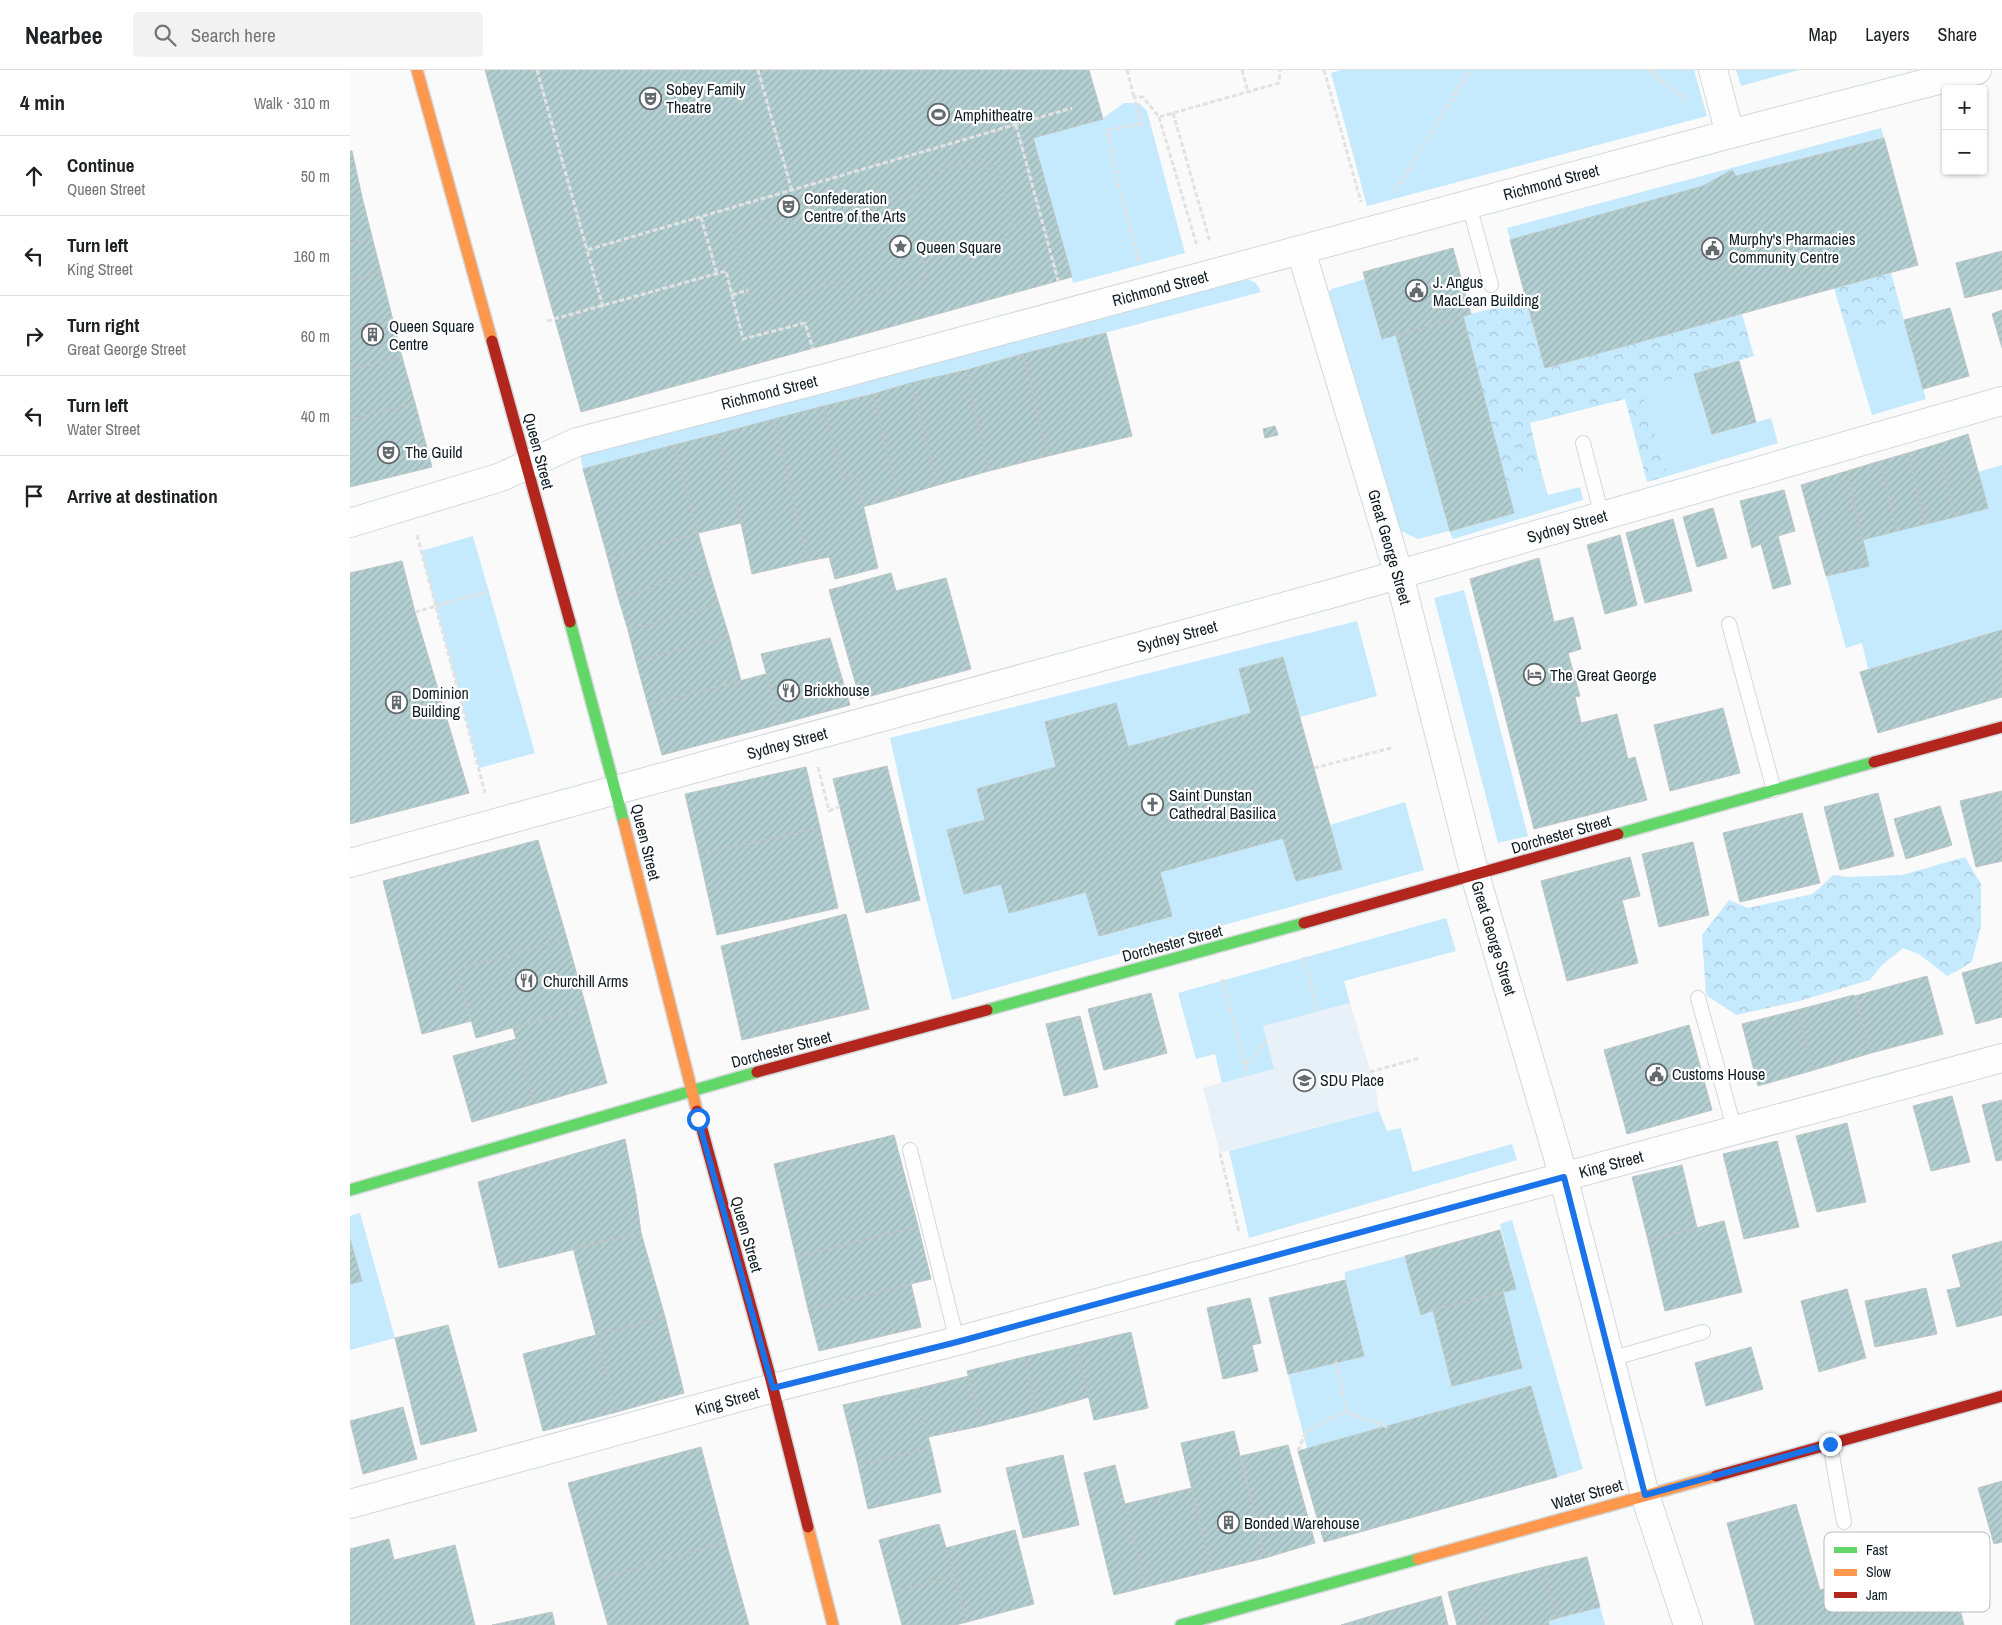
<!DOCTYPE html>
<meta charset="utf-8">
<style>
body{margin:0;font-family:"Archivo Narrow",sans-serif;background:#f2f2f2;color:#202124}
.controls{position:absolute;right:15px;top:15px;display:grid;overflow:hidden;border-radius:5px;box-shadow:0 1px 4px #0004}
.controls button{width:45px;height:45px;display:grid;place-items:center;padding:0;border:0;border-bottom:1px solid #e0e0e0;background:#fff;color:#202124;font:25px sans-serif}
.stop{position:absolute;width:15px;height:15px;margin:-11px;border:4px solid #1a73e8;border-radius:50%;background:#fff}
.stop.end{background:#1a73e8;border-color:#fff;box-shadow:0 1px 5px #0008}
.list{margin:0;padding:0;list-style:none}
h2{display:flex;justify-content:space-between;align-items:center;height:65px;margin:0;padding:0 20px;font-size:21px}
h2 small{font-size:16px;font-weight:400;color:#757577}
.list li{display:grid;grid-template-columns:32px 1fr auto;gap:15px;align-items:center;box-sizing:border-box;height:80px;padding:0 20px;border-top:1px solid #e0e0e0}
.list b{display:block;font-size:19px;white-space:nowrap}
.list p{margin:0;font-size:16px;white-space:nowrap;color:#757577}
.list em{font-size:16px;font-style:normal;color:#757577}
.icon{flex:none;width:28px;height:28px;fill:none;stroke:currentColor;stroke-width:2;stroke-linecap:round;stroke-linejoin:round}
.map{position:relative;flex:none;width:1652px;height:1555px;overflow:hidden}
header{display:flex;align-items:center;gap:30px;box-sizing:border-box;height:70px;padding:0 25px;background:#fff;border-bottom:1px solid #e0e0e0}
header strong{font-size:24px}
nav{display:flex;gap:28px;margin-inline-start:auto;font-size:18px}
.search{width:350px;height:45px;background:#f2f2f2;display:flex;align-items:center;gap:12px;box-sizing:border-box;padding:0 18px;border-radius:5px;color:#757577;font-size:19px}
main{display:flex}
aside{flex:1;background:#fff}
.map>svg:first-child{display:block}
</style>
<header>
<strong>Nearbee</strong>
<div class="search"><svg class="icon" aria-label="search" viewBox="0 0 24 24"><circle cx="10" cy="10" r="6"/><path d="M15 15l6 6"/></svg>Search here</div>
<nav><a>Map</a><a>Layers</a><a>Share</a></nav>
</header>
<main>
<aside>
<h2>4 min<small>Walk · 310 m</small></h2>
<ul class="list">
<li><svg class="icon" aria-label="ahead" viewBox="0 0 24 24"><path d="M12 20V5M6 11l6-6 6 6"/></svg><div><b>Continue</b><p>Queen Street</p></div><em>50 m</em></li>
<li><svg class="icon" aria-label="left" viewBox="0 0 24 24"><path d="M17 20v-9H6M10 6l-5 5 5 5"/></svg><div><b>Turn left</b><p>King Street</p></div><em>160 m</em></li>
<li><svg class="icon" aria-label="right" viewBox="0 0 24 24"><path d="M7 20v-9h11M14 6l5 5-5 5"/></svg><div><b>Turn right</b><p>Great George Street</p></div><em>60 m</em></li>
<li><svg class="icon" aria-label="left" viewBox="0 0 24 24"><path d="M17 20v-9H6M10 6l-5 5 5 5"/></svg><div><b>Turn left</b><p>Water Street</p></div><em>40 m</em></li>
<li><svg class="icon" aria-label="arrive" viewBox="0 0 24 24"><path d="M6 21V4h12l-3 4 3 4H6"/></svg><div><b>Arrive at destination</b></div></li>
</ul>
</aside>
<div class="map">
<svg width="1652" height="1555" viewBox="0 0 1652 1555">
<defs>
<pattern id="forest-crowns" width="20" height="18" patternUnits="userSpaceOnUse" patternTransform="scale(1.25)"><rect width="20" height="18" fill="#c5e9fd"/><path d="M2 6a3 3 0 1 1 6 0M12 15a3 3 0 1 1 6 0" fill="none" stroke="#a8c7d9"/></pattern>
<pattern id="building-hatch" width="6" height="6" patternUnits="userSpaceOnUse" patternTransform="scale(1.25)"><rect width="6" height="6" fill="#b3cfd1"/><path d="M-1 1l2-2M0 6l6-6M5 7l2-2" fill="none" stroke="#99b1b3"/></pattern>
</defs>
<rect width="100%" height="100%" fill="#fafafa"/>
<path fill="#e8f1f7" d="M1000,933L1027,1024L1029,1041L870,1083L853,1018L924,999L912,956Z"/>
<path fill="#c5e9fd" d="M991,0H1344L1357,46L1017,136L981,3Z
M1386,0H1449L1391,16Z
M774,33H789L797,41L835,183L723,213L683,68L752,49Z
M1531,58L1534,68L1386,106L1382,100L1353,116L1160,170L1157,158Z
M897,209L906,213L911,222L233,399L230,384Z
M1015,209L1033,269L1046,265L1100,461L1164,443L1156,412L1191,401L1198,425L1230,417L1233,430L1103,469L1099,461L1068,469L1045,458L975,226L982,219Z
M1554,250L1576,329L1522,345L1498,265Z
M1344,304L1362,364L1421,348L1428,373L1318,406L1289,317Z
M1652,395V560L1518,599L1512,573L1496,578L1476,506L1519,496L1512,470L1638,438L1628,402Z
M123,466L185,683L129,698L71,481Z
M1114,520L1178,766L1148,773L1084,528Z
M1007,551L1027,626L950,647L933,587L889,599L901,643L778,677L766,633L695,652L706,697L627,719L635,750L597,761L614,824L651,814L660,843L736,822L749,866L822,846L810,802L933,768L946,811L992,799L980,755L1055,732L1074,800L602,930L576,828L540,668Z
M1096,848L1106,881L994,911L1000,933L913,956L924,999L872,1013L865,984L846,989L828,923Z
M1029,1041L1037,1061L1051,1058L1063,1102L1162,1074L1167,1090L899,1168L879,1081Z
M10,1143L45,1268L0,1280V1146Z
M1162,1150L1233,1399L1207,1407L1181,1316L957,1379L938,1304L1014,1286L995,1210V1202L1055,1186L1071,1244L1083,1240L1102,1316L1172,1298L1153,1223L1166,1218L1150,1154Z
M1250,1537L1255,1555H1199L1198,1551Z"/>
<path fill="url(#forest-crowns)" d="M1541,203L1554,250L1498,265L1484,218Z
M1176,230L1195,298L1392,244L1404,286L1344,304L1290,317L1318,406L1297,412L1275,329L1180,353L1191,401L1156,412L1113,246Z
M1615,787L1631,814V856L1622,891L1611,899L1597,906L1569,884L1553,878L1532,895L1520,910L1449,931L1386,945L1356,925L1352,865L1379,830L1398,838L1463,824L1483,805L1498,807L1552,805Z"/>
<path fill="url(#building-hatch)" stroke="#bdc5c5" d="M135,0H739L753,49L683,68L722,207L231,342Z
M1534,68L1568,195L1195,298L1160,170L1353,116L1382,100L1386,106Z
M0,81H2L12,127L0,130Z
M631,89L634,99L647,95L664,156L657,157L660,168L572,192L577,209L500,230L494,210L402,236L381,159L459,137L463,154L566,126L564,118L570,116L568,106Z
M12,127L22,167L0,173V130Z
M22,167L31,202L0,210V173Z
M1103,178L1121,244L1032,269L1013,202Z
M1652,181V219L1615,228L1606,193Z
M31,202L52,287L0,300V210Z
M1600,238L1619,306L1573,319L1554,250Z
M1652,240V278L1642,244Z
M1113,246L1164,443L1100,461L1046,265Z
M756,263L782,366L698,386L673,284Z
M673,284L698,386L639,401L616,300Z
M52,287L65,333L0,349V300Z
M1389,291L1406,352L1362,364L1344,304Z
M616,300L639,401L588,415L561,313Z
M561,313L588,415L548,427L523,324Z
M523,324L548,427L513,437L506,405L492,408L474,336Z
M65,333L82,397L0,417V349Z
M474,336L492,408L506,405L528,498L485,509L479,487L458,491L424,349Z
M424,349L458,491L402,504L391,453L368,364Z
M925,356L928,365L915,368L913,359Z
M368,364L391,453L348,463L324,375Z
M1618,364L1638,438L1605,447L1588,374Z
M1588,374L1605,447L1575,454L1558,383Z
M324,375L348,463L258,489L233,399Z
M1558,383L1575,454L1547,461L1530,391Z
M1530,391L1547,461L1512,470L1497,401Z
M1497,401L1519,496L1476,506L1451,415Z
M1434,420L1445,461L1428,466L1441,514L1423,519L1411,474L1402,478L1390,431Z
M1363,438L1377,488L1347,497L1333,447Z
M1323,449L1342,521L1295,533L1276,463Z
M348,463L359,501L268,527L258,489Z
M1270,465L1287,535L1255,544L1237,475Z
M1189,488L1204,552L1223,547L1231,579L1218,583L1230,626L1225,627L1231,653L1267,644L1278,689L1285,687L1297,730L1184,759L1120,509Z
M52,491L65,542L119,723L0,754V503Z
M359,501L369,534L278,560L268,527Z
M541,503L546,521L596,508L621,599L510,629L479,520Z
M369,534L379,566L286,591L278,560Z
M1652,560V627L1528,663L1510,602Z
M379,566L391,611L298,635L286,591Z
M480,568L500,635L430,654L411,584Z
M933,587L992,799L946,811L933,768L810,802L822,846L749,866L736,822L659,843L651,814L614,824L597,760L635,750L627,719L706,697L695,652L766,633L778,677L901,643L889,599Z
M416,604L430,654L312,685L298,635Z
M1373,638L1390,703L1320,721L1304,655Z
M537,696L570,830L516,843L483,709Z
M456,697L470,758L349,784L335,724Z
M1652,721V791L1626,797L1610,731Z
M1528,723L1544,786L1490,800L1474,737Z
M1590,736L1602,775L1556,789L1544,749Z
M1452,743L1470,813L1390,832L1373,763Z
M470,758L488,838L367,865L349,784Z
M188,770L217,869L107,899L121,951L72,964L33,811Z
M1343,772L1359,845L1309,857L1292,784Z
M1280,787L1290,826L1272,830L1288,893L1217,911L1191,811Z
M496,844L519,939L392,970L371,876Z
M217,869L236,937L126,968L107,899Z
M1652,892V947L1626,954L1612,903Z
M1577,906L1593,964L1521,983L1505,926Z
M801,923L817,983L754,1000L738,939Z
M1504,925L1521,983L1464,1000L1447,940Z
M236,937L257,1013L184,1034L163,958Z
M1447,940L1464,1000L1408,1016L1392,954Z
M730,946L748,1017L714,1026L696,954Z
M1339,955L1362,1040L1277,1064L1254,980Z
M166,969L184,1034L122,1052L103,986Z
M1602,1026L1620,1092L1581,1101L1563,1036Z
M1652,1030V1090L1646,1091L1632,1035Z
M1497,1053L1516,1132L1467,1142L1446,1066Z
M544,1065L568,1156L446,1187L424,1094Z
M275,1069L286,1125L291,1163L149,1198L128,1112Z
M1427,1071L1449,1157L1394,1169L1373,1084Z
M1332,1095L1347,1158L1298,1170L1282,1107Z
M1374,1151L1392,1222L1315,1241L1298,1170Z
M568,1156L581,1209L458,1239L446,1187Z
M1150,1160L1166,1219L1083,1240L1071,1245L1055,1186Z
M291,1163L315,1247L246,1265L223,1178Z
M0,1169L12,1211L0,1214Z
M1652,1171V1245L1607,1257L1597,1220L1611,1217L1602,1185Z
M995,1210L1014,1286L938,1304L919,1228Z
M561,1214L571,1257L469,1281L458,1239Z
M1576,1218L1587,1264L1525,1277L1515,1231Z
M1497,1219L1516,1288L1469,1302L1451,1231Z
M1153,1223L1172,1298L1102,1316L1083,1240Z
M900,1228L911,1273L902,1275L908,1301L873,1309L857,1238Z
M315,1247L334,1323L267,1342L246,1265Z
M98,1255L127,1361L71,1375L45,1268Z
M781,1262L798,1338L744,1350L726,1275Z
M246,1265L267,1342L193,1361L173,1284Z
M726,1275L739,1327L687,1342L674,1287Z
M1401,1277L1413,1319L1356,1336L1345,1293Z
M674,1287L687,1342L631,1356L617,1301Z
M619,1306L631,1356L578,1367L565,1319Z
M1181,1316L1207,1407L974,1472L948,1381Z
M565,1319L581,1378L508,1395L493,1335Z
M53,1337L67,1389L13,1404L0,1351Z
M884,1361L915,1488L861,1501L831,1373Z
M938,1375L965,1473L915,1488L891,1386Z
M351,1377L376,1472L245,1510L218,1413Z
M581,1378L591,1422L518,1439L508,1395Z
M713,1385L729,1455L673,1468L656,1398Z
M765,1395L796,1517L764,1525L734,1403Z
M1652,1411V1472L1644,1474L1628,1418Z
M842,1418L861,1501L796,1517L775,1434Z
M1446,1434L1470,1520L1596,1486L1614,1555H1405L1377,1453Z
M589,1454L604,1505L543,1522L529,1470Z
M665,1460L684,1534L617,1552L596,1478Z
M39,1469L44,1490L105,1475L125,1555H0V1479Z
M376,1472L399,1555H258L245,1510Z
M1237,1487L1250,1537L1207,1548L1194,1497Z
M1194,1497L1207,1548L1198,1551L1199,1555H1137L1127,1514Z
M604,1505L617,1552L605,1555H552L543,1522Z
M1127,1514L1137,1555H1107L1098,1522Z
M1091,1526L1098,1555H1026L1024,1545Z
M202,1542L205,1555H142L147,1554Z
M1024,1545L1026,1555H991Z"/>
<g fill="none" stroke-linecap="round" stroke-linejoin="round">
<defs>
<path id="lane" d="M1119,135L1141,215
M1233,373L1252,446
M1379,554L1424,720
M1348,928L1385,1061
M560,1080L607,1271
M1261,1289L1353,1262
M1480,1374L1494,1452"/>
<path id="street" d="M1363,0L1380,64
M951,181L1049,505L1125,805L1208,1087L1295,1425L1338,1555
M0,453L151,407L227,372L472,309L1380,64L1627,0
M0,793L991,521L1652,331
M0,1434L423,1318L607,1271L1652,988"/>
<path id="fast" d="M220,552L274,753
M1268,764L1524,692
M637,940L954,853
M0,1120L407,1002
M831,1555L1068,1489"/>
<path id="slow" d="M67,0L142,271
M274,753L347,1041
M458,1457L483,1555
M1068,1489L1366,1406"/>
<path id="jam" d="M142,271L220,552
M1524,692L1652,657
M954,853L1268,764
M407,1002L637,940
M347,1041L420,1306L458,1457
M1366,1406L1652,1326"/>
</defs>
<use href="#lane" stroke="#d2d8dc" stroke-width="16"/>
<use href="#street" stroke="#d2d8dc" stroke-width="30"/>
<use href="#fast" stroke="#d2d8dc" stroke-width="14"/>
<use href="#slow" stroke="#d2d8dc" stroke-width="14"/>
<use href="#jam" stroke="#d2d8dc" stroke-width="14"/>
<path stroke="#e2e2e2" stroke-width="3" stroke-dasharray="5 2.5" stroke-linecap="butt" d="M187,0L237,180
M408,0L442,121
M777,0L784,27
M892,0L898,22
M974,0L1011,132
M1299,0L1337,30
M823,43L860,172
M809,47L847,176
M666,55L709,214
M1045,121L1120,0
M351,147L367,204
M789,191L766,106L757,60L791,54L784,27H793L809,47L929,13L930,0
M382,225L398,220
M253,237L237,180L722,38
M197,251L376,201L393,269L455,253L463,279
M67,465L135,723
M65,542L139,521
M468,697L479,741L490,736
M964,698L1041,678
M953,887L968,941
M872,909L898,1006
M894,994L903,989L916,971
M1020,1002L1070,988
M870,1083L889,1162
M986,1292L997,1342L1037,1357
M948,1381L955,1364L976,1350L997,1342"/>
<use href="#lane" stroke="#fefefe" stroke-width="14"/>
<use href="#street" stroke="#fefefe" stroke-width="28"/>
<use href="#fast" stroke="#63d668" stroke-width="11"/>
<use href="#slow" stroke="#ff974d" stroke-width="11"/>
<use href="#jam" stroke="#b3261e" stroke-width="11"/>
</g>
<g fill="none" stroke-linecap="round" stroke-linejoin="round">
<path stroke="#1a73e8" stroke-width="6" d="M348,1049L423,1318L607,1272L1214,1107L1295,1425L1480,1374"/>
</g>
<defs>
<symbol id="theatre-ring" viewBox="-11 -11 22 22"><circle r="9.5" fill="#fff" stroke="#626a6f" stroke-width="1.5"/><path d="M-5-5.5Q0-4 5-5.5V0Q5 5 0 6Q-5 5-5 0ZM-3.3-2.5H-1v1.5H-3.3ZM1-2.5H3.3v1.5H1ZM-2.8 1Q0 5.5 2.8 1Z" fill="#626a6f"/></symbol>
<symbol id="stadium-ring" viewBox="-11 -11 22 22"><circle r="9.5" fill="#fff" stroke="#626a6f" stroke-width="1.5"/><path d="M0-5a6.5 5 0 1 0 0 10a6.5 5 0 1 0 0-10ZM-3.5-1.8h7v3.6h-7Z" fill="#626a6f"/></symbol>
<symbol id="sight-ring" viewBox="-11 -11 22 22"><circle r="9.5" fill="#fff" stroke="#626a6f" stroke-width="1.5"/><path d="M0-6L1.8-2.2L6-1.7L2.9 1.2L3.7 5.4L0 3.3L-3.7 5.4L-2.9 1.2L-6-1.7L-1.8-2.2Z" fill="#626a6f"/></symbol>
<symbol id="civic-ring" viewBox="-11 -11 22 22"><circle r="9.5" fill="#fff" stroke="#626a6f" stroke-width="1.5"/><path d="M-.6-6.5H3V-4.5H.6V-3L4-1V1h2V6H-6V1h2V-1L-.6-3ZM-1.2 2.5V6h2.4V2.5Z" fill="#626a6f"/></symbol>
<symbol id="building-ring" viewBox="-11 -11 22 22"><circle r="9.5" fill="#fff" stroke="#626a6f" stroke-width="1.5"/><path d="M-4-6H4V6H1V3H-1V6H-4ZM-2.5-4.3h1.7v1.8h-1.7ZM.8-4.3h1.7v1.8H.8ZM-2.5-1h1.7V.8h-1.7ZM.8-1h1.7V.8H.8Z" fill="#626a6f"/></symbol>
<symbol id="hotel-ring" viewBox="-11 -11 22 22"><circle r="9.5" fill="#fff" stroke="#626a6f" stroke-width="1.5"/><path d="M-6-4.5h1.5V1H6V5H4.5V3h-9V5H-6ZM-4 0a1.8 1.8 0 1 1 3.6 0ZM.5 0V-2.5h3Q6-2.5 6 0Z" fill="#626a6f"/></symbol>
<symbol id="restaurant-ring" viewBox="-11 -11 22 22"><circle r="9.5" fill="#fff" stroke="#626a6f" stroke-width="1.5"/><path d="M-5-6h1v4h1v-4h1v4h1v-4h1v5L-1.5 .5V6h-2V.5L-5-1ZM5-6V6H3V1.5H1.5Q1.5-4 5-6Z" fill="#626a6f"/></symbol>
<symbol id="church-ring" viewBox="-11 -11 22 22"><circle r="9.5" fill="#fff" stroke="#626a6f" stroke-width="1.5"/><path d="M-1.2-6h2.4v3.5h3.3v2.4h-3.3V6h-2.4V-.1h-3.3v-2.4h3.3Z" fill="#626a6f"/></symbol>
<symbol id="university-ring" viewBox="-11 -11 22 22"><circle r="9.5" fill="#fff" stroke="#626a6f" stroke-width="1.5"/><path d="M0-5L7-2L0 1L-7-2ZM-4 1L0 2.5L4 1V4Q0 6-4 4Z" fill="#626a6f"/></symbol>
</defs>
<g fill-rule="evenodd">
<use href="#theatre-ring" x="288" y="16" width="25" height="25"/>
<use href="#stadium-ring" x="576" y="32" width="25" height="25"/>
<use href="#theatre-ring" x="426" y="124" width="25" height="25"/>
<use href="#sight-ring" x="538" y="164" width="25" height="25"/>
<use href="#civic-ring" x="1350" y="166" width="25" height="25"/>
<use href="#civic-ring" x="1054" y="208" width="25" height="25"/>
<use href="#building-ring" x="10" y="252" width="25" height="25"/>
<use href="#theatre-ring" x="26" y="370" width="25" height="25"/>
<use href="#hotel-ring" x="1172" y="592" width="25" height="25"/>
<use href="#restaurant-ring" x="426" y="608" width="25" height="25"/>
<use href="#building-ring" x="34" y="620" width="25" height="25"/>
<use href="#church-ring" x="790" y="722" width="25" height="25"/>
<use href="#restaurant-ring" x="164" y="898" width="25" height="25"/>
<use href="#civic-ring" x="1294" y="992" width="25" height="25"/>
<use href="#university-ring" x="942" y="998" width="25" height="25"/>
<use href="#building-ring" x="866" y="1440" width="25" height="25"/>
</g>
<g text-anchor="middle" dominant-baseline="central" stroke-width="4.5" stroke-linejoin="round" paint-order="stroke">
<g font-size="16" fill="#101d24" stroke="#fff" text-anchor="start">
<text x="316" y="19">Sobey Family<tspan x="316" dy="18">Theatre</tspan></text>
<text x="604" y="45">Amphitheatre</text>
<text x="454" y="128">Confederation<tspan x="454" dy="18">Centre of the Arts</tspan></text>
<text x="1379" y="169">Murphy's Pharmacies<tspan x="1379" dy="18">Community Centre</tspan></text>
<text x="566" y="177">Queen Square</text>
<text x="1083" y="212">J. Angus<tspan x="1083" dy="18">MacLean Building</tspan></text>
<text x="39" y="256">Queen Square<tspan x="39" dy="18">Centre</tspan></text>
<text x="55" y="382">The Guild</text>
<text x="1200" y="605">The Great George</text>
<text x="454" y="620">Brickhouse</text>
<text x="62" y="623">Dominion<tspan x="62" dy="18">Building</tspan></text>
<text x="819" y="725">Saint Dunstan<tspan x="819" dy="18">Cathedral Basilica</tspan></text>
<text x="193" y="911">Churchill Arms</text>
<text x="1322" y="1004">Customs House</text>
<text x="970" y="1010">SDU Place</text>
<text x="894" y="1453">Bonded Warehouse</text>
</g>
<g font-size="16" fill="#101d24" stroke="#fff">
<text transform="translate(1201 112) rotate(-15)">Richmond Street</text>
<text transform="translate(810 218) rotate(-15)">Richmond Street</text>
<text transform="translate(419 322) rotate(-14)">Richmond Street</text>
<text transform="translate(189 381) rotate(75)">Queen Street</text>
<text transform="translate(1217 456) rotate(-16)">Sydney Street</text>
<text transform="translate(1040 477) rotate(74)">Great George Street</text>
<text transform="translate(827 566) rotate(-15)">Sydney Street</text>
<text transform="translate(437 673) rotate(-15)">Sydney Street</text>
<text transform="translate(1211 764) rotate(-16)">Dorchester Street</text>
<text transform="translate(296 772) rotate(76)">Queen Street</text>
<text transform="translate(1144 868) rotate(73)">Great George Street</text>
<text transform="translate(822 873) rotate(-15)">Dorchester Street</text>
<text transform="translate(431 979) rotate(-15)">Dorchester Street</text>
<text transform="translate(1261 1094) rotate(-15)">King Street</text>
<text transform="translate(397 1164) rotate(74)">Queen Street</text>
<text transform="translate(377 1331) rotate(-16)">King Street</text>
<text transform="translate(1237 1424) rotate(-16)">Water Street</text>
</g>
</g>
<rect x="1474" y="1462" width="166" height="80" rx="8" fill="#fff" stroke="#b7bbbd" stroke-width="1"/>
<rect x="1484" y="1477" width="23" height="6" fill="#63d668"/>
<rect x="1484" y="1499" width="23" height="7" fill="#ff974d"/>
<rect x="1484" y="1522" width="23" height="6" fill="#b3261e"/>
<g font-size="14" fill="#101d24">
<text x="1516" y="1485">Fast</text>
<text x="1516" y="1507">Slow</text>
<text x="1516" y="1530">Jam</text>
</g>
</svg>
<div class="controls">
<button>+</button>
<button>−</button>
</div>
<div class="stop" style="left:348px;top:1049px"></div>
<div class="stop end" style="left:1480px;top:1374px"></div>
</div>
</main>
